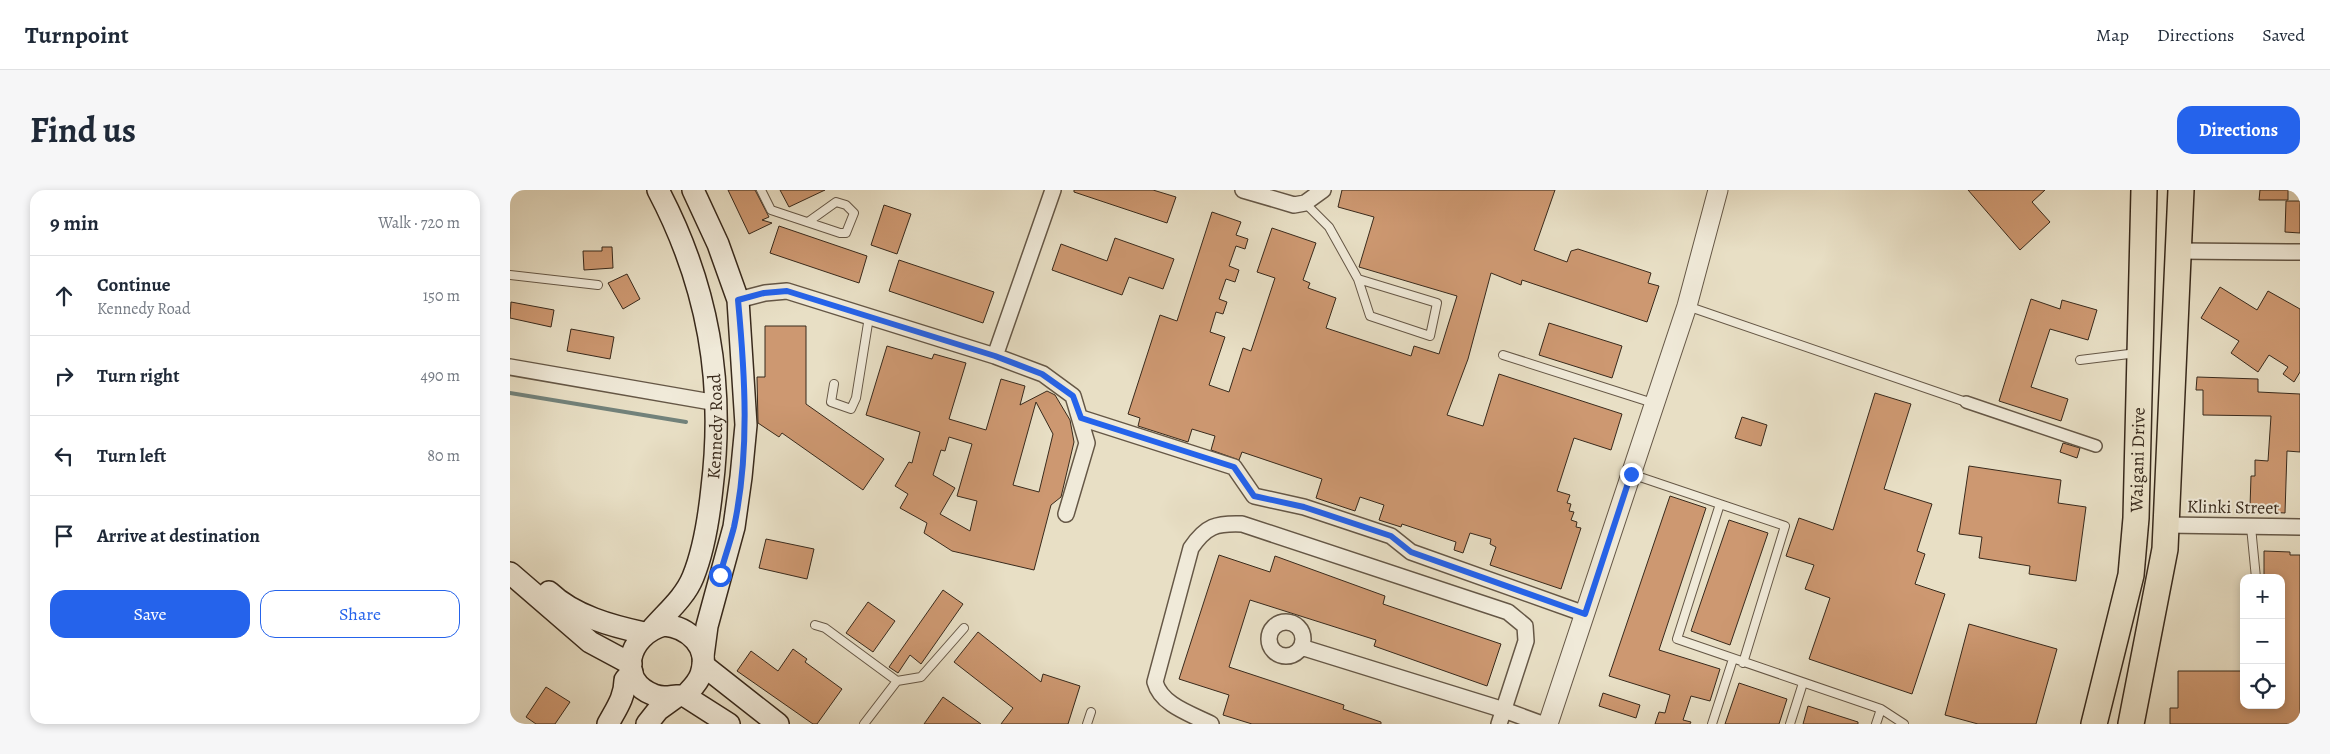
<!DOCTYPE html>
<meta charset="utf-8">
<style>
body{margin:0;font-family:Alegreya,serif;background:#f6f6f7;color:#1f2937}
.controls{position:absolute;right:15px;bottom:15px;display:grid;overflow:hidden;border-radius:10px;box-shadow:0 2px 8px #0003}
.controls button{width:45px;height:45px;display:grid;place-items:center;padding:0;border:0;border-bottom:1px solid #e0e1e3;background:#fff;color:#1f2937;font:25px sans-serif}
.stop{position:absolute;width:15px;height:15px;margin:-11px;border:4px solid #2563eb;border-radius:50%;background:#fff}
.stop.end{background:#2563eb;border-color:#fff;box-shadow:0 1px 5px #0008}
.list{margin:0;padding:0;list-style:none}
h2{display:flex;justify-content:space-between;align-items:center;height:65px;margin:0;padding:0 20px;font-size:21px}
h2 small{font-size:16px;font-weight:400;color:#747a83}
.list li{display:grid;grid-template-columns:32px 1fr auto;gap:15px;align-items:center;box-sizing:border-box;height:80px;padding:0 20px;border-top:1px solid #e0e1e3}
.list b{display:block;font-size:19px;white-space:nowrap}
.list p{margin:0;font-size:16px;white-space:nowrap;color:#747a83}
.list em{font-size:16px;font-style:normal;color:#747a83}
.actions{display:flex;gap:10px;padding:15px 20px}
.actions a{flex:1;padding:11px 0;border:1px solid #2563eb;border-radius:15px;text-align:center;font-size:18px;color:#2563eb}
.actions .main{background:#2563eb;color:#fff}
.icon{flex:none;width:28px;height:28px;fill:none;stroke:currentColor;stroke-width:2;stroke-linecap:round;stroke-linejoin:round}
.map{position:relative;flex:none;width:1790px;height:534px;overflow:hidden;border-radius:15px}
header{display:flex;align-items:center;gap:30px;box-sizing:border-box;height:70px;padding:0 25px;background:#fff;border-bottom:1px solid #e0e1e3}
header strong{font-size:24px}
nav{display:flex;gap:28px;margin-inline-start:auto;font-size:18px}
.intro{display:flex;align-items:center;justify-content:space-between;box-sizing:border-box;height:120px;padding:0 30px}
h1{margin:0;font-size:35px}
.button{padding:12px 22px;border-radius:15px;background:#2563eb;color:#fff;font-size:18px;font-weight:700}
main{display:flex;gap:30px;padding:0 30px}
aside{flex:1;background:#fff;border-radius:15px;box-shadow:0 2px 8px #0003}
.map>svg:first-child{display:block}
</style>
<header>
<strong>Turnpoint</strong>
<nav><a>Map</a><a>Directions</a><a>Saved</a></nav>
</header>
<div class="intro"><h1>Find us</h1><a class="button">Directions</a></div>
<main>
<aside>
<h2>9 min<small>Walk · 720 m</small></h2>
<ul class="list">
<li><svg class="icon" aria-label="ahead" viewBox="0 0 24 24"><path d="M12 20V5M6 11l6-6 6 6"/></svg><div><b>Continue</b><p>Kennedy Road</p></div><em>150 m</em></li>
<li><svg class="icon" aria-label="right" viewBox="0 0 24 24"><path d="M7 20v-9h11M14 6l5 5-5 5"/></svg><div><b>Turn right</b></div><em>490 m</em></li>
<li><svg class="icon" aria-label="left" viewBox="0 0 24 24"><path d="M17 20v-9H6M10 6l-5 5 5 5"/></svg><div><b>Turn left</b></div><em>80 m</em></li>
<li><svg class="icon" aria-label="arrive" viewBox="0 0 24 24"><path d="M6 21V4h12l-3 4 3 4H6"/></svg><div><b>Arrive at destination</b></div></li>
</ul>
<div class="actions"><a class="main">Save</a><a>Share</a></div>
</aside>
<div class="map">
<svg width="1790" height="534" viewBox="0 0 1790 534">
<rect width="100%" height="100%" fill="#e8dfc5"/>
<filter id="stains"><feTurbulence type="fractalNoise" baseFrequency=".004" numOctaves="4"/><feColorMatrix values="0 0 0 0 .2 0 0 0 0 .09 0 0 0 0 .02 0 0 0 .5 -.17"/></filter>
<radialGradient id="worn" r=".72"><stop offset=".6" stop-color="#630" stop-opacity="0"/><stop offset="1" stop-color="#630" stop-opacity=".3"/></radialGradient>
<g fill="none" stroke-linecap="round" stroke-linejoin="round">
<path stroke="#72827b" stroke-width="4" d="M0,203L176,232"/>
</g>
<path fill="#cd9871" stroke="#392a1c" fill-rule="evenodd" d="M218,0H245L259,27L252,30L262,33L239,44Z
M270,0H315L279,17Z
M564,0H643L666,7L657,33L564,2Z
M832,0H1045L1024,60L1057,72L1061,61L1068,59L1141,83L1138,93L1149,96L1137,132L1012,90L1011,95L981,83L958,169L937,225L973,236L989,184L1112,224L1101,260L1064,248L1047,301L1060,305L1057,313L1061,314L1059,321L1064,322L1061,330L1067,332L1066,337L1071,338L1051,399L980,375L986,357L980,354L981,349L960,343L953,363L944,360L946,352L892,334L891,337L869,330L874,315L850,307L845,321L806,308L812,289L732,262L729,270L701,260L705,246L682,239L678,252L628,236L630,228L618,224L650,125L667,131L702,22L731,32L726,45L738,49L735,59L726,56L719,76L729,80L725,92L716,89L709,109L717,112L713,124L706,122L700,142L715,147L699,195L719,202L733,158L741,161L765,88L747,82L762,38L806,53L793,90L800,93L798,98L826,108L816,138L901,166L904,156L929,164L947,106L849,77L864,27L828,17Z
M1458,0H1535L1522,12L1540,32L1510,60Z
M1750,0H1778V10H1749Z
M1776,11H1790V43L1775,42Z
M374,15L401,24L387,64L361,55Z
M269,36L357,66L349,93L260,63Z
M605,48L664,69L653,99L619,87L612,105L542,80L551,54L597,71Z
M92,57H102L103,78L74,80L73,61H92Z
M389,70L484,102L473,133L379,101Z
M117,84L130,109L113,119L98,93Z
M1710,97L1747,120L1758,101L1790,119V182L1784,192L1773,184L1778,177L1759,165L1748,182L1721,163L1729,151L1691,128Z
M1521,109L1550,119L1552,110L1587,120L1578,150L1540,139L1521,197L1558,209L1551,231L1489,211Z
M1,112L44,120L41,137L0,128Z
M1039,133L1112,156L1102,188L1029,165Z
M255,136H296V214L374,269L353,300L272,243L269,247L248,233L247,187H255Z
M61,139L104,147L100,169L57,161Z
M377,156L422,169L424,164L456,173L439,229L476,240L491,189L515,196L510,215L537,201L545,205L560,230L564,252L551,307L541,315L524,380L442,361L414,343L417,333L390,318L398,304L385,296L399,272L402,273L410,242L356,225ZM526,212L543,244L529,302L503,295ZM439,247L462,254L447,306L467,311L460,341L430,324L445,298L423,285L431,260L435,261Z
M1687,187L1748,189V202L1790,204V262L1777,261L1775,323L1757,322V317H1740L1741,286H1745V270L1758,271L1761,226L1693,225V200H1686Z
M1365,203L1401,214L1374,299L1422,314L1407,361L1415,364L1405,394L1435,404L1402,504L1299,469L1320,408L1295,399L1304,375L1276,366L1289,328L1323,340Z
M1232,227L1257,235L1251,256L1225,248Z
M1553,253L1570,258L1567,268L1550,262Z
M1459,276L1551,290L1548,313L1576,317L1566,391L1519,384L1520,376L1469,368L1472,347L1449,344Z
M1160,306L1196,318L1149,460L1210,479L1200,511L1181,506L1173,530L1181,532L1180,534H1145L1149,522L1155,523L1160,505L1099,486Z
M1219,330L1258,343L1220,455L1181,441Z
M256,349L304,359L297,389L249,378Z
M1754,361L1780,362V365H1790V534H1660V518H1668V481H1734V515H1771V388H1754Z
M709,365L760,382L765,366L875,406L873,414L991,454L977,496L864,456L866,450L740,410L719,477L834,515L833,519L871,532V534H742L713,525L719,505L669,489Z
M433,400L453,414L411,474L400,465L388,483L379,477Z
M358,412L385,431L363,462L336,443Z
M1459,434L1547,459L1526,534H1468L1435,525Z
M468,442L531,492L533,484L570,496L558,534H491L503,518L444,472Z
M283,459L297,469L295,472L332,499L307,534H303L227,481L241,461L268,481Z
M1229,493L1277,509L1269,534H1215Z
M36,497L60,512L45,534H26L16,527Z
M1093,503L1130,515L1126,528L1089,516Z
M433,507L471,534H414Z
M1298,516L1348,532V534H1293Z"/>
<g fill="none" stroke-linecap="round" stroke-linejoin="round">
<defs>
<path id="service" d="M251,0L261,20L330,43H336L344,23L336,15L326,12L298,32
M795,13L819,37L848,89L927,113L920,146L860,126L848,89
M0,85L88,95
M1177,116L1456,212
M993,165L1143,213
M1570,170L1627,163
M324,194L321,212L341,219L346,208L359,127
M1121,284L1275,336L1233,473
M1210,314L1167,449L1371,519L1394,534
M1741,337L1746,388
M305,435L315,438L387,491
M354,534L387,491L411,487L454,438
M577,534L581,522
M1202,534L1223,469
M1280,534L1293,493
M1366,534L1371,519"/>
<path id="pedestrian" d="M1456,212L1586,256"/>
<path id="minor" d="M733,0L784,15L795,13L813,0
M1668,61L1790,62
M228,110L255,103L277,101L485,166L533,184L563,206L577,253L556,324
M485,166L543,0
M0,177L207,213
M571,228L724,277L744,306L794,317L881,346L901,362L1075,424
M1656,335L1790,337
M759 449a17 17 0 1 1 34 0a17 17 0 1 1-34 0Z
M791,457L994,520L1032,534
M701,534C681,524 651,515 645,492L681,358C696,336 706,333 732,334L998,422L1015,436L1016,451L989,534"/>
<path id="tertiary" d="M1038,534L1177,116L1208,0"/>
<g id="secondary">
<path d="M183,0L208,54L228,110L236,235L231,287L224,337L197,436L193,466"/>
<path d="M0,383L80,452L121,474"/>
<path d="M39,402C64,426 102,436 134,443"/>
<path d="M154,435C178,437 201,457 191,484C188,493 181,499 175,506C165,504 155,510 144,505C106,491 117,445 154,435Z"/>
<path id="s1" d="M143,438C157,422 175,407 183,387C194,360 199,327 202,298C215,192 198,95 148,0"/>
<path d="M193,475L268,534"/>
<path d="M175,506L219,534"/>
<path d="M98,534C106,519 115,507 115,490L122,482"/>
<path d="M137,534L148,520L166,507"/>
</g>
<g id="trunk">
<path id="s2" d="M1584,534L1621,385L1626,328L1634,0"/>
<path d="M1621,534L1655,359L1671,0"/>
</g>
</defs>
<use href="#service" stroke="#655746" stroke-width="10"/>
<use href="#pedestrian" stroke="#655746" stroke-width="14"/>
<use href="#minor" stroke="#655746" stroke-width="18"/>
<use href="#tertiary" stroke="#655746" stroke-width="21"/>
<use href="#secondary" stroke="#392a1c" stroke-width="24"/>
<use href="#trunk" stroke="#392a1c" stroke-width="28"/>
<use href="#service" stroke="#f0ead9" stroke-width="8"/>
<use href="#pedestrian" stroke="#f0ead9" stroke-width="11"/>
<use href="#minor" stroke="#f0ead9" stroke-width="15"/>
<use href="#tertiary" stroke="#f0ead9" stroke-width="19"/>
<use href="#secondary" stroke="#f0ead9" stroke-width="21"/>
<use href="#trunk" stroke="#e8dfc5" stroke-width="25"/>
</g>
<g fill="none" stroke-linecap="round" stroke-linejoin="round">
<path stroke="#2563eb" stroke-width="6" d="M210,385C214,369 220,353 224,337C240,262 235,185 228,110L254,103L277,101L485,166L532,184L563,206L571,228L724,277L744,306L794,317L881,346L901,362L1075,424L1121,284"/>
</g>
<g text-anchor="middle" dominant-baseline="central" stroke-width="4" stroke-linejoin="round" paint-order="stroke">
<g font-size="18" fill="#392a1c" stroke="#f0ead9">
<text stroke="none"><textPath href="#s1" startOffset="218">Kennedy Road</textPath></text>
<text stroke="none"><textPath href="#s2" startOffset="269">Waigani Drive</textPath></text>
<text transform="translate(1723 317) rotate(1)">Klinki Street</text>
</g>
</g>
<rect width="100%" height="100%" filter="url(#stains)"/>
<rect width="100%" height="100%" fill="url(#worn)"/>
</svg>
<div class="controls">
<button>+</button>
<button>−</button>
<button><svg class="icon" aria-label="locate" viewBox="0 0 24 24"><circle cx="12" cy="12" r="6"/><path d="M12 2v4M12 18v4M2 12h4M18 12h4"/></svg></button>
</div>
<div class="stop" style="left:210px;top:385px"></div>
<div class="stop end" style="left:1121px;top:284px"></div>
</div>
</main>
